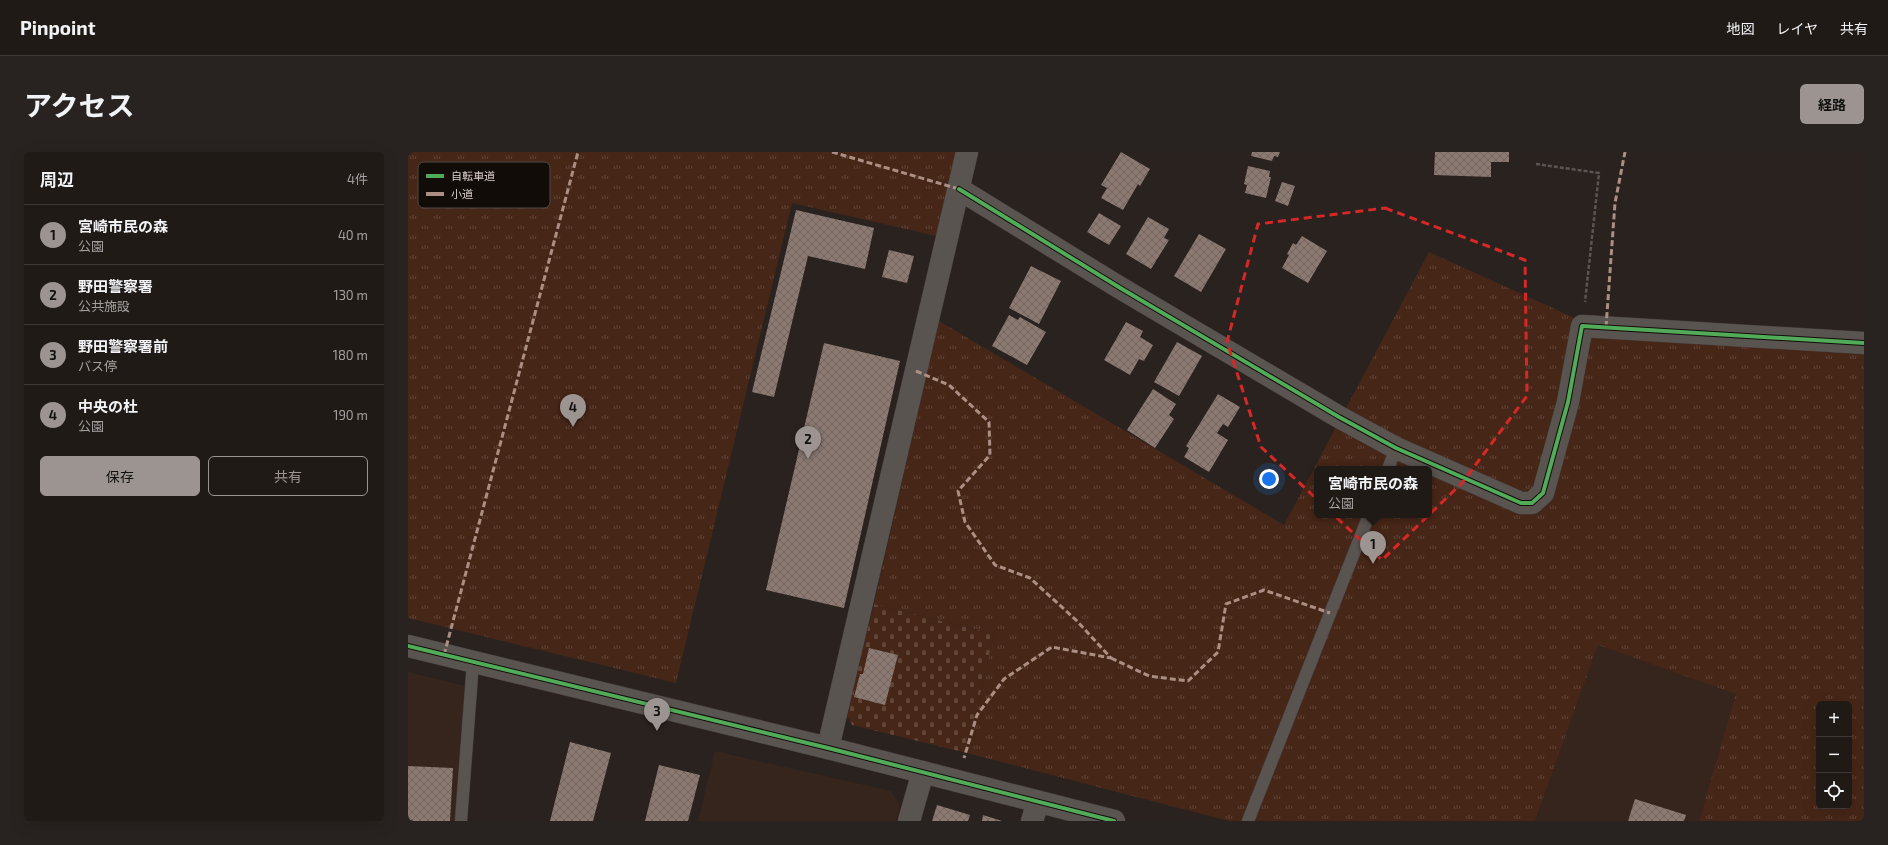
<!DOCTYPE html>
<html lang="ja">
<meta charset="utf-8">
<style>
body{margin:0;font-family:"Exo 2","Noto Sans JP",sans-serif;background:#282320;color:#f1f3f6}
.controls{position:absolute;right:12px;bottom:12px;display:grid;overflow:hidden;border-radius:6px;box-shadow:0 4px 16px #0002}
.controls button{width:36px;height:36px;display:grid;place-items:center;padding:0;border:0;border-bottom:1px solid #3d3836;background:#201a17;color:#f1f3f6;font:20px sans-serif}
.you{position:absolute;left:861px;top:327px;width:14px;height:14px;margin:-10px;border:3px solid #fff;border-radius:50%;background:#1a73e8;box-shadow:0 0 0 6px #1a73e833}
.badge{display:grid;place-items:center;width:26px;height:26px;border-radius:50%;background:#9c9490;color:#111;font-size:13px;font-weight:700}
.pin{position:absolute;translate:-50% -33px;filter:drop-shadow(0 1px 2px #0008)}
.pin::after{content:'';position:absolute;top:21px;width:14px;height:12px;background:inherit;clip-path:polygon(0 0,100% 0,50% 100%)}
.popup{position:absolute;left:906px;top:314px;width:118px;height:52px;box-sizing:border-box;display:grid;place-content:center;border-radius:6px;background:#201a17;filter:drop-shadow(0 1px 3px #0005);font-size:13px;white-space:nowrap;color:#a2a1a1}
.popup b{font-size:15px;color:#f1f3f6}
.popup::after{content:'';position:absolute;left:50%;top:100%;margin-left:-8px;border:8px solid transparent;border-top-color:#201a17}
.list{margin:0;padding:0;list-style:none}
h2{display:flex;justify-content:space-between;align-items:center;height:52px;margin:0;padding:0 16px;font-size:17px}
h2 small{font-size:13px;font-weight:400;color:#a2a1a1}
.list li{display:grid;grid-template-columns:26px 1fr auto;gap:12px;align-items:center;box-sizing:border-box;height:60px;padding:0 16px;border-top:1px solid #3d3836}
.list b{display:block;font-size:15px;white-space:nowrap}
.list p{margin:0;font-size:13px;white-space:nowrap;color:#a2a1a1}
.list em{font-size:13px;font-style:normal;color:#a2a1a1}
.actions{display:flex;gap:8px;padding:12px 16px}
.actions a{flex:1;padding:9px 0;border:1px solid #9c9490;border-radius:6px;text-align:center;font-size:14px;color:#9c9490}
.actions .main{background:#9c9490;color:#111}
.icon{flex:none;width:22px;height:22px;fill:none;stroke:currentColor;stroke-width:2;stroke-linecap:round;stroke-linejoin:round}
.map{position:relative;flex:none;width:1456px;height:669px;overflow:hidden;border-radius:6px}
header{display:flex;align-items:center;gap:24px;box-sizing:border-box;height:56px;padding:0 20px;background:#201a17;border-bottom:1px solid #3d3836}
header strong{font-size:19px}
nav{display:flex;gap:22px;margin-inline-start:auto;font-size:14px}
.intro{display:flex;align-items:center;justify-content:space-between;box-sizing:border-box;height:96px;padding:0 24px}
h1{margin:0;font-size:28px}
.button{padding:10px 18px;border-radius:6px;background:#9c9490;color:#111;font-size:14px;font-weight:700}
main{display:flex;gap:24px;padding:0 24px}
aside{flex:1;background:#201a17;border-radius:6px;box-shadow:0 4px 16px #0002}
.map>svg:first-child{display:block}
</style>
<header>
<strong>Pinpoint</strong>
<nav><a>地図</a><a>レイヤ</a><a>共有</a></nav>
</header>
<div class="intro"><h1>アクセス</h1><a class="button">経路</a></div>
<main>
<aside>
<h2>周辺<small>4件</small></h2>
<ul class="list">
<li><span class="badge">1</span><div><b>宮崎市民の森</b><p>公園</p></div><em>40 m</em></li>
<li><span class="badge">2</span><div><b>野田警察署</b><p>公共施設</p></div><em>130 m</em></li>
<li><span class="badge">3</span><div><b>野田警察署前</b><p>バス停</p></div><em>180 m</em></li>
<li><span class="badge">4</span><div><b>中央の杜</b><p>公園</p></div><em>190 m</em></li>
</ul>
<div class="actions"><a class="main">保存</a><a>共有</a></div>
</aside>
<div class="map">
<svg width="1456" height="669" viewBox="0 0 1456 669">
<defs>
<pattern id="cemetery-stones" width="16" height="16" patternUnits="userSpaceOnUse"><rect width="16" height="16" fill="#462617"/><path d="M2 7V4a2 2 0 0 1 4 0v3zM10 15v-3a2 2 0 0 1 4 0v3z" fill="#604438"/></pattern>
<pattern id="park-tufts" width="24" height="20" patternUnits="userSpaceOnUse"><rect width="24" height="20" fill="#462617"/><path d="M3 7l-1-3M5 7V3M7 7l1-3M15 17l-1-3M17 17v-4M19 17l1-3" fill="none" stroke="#604438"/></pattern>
<pattern id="building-cross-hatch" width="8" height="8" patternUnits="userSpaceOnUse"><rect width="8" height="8" fill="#8b7972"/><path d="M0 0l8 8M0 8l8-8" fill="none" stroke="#716560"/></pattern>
</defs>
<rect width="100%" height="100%" fill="#2a221f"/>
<path fill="#36251c" d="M1190,493L1329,542L1291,669H1127Z
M0,520L57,534L47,669H0Z
M307,599L483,639L492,654L488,669H290Z"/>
<path fill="url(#cemetery-stones)" d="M466,452L586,482L559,601L444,573L438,562Z"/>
<path fill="url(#park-tufts)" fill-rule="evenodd" d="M0,0H548L529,84L384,51L268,531L0,466Z
M1021,100L1169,167L1456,196V669H1291L1328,542L1190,493L1127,669H821L559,601L586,482L466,452L531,169L876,373ZM909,317H1021V363H909ZM1411,552H1441V654H1411Z"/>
<path fill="url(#building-cross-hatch)" d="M713,0L742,17L732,34L730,32L715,58L693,46L699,36L693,33Z
M844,0H872L870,5L866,4L864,9L843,4Z
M1027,0H1101V10H1083V25L1026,23Z
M840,14L862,19L861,25H863L858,46L837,41L839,33L836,32Z
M874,30L887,34L880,54L867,49Z
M388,58L466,76L457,117L400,104L366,245L344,240Z
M691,61L713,74L701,93L679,80Z
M740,65L761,77L756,86L761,88L743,117L718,102Z
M791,82L818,97L793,140L766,124Z
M894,84L919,99L900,131L874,116L881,103L879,102L885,91L888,93Z
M481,98L506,104L499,131L474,125Z
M623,114L653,129L631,172L601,156Z
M601,163L610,168L612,165L638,180L619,213L584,194Z
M718,170L735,179L732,185L745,193L736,209L731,207L722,223L696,208Z
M769,190L794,204L771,244L746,230Z
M416,191L492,209L436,456L358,438Z
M745,237L768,252L761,263L766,267L747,296L719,278Z
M810,242L832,255L820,275L815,272L809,281L820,288L801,320L776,305L781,296L778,294Z
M461,496L490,503L477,553L446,545L452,522H455Z
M162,590L203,601L185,669H142Z
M251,613L292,623L280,669H237Z
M0,614L45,616L42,669H0Z
M1227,647L1278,663L1276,669H1220Z
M529,653L562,663L560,669H524Z
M575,663L594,669H574Z"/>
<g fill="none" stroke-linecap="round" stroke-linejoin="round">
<defs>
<path id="service" d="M980,317L988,296
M53,669L65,510
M840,669L961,363"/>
<path id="minor" d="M551,37L714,137L931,265L988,296L1113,351H1124L1135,341L1160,250L1174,174L1456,191
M420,596L559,0
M501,669L515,620
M624,669L630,650"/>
<path id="tertiary" d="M0,494L420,596L706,669"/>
</defs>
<use href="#service" stroke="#463f3d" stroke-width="13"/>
<use href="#minor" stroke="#463f3d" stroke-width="23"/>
<use href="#tertiary" stroke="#463f3d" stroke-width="23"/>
<path stroke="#5a5553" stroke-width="2.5" stroke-dasharray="4 2" stroke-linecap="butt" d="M1128,12L1191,21L1177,150"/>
<use href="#service" stroke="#5a5451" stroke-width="12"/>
<use href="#minor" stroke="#5a5451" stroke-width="22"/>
<use href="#tertiary" stroke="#5a5451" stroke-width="22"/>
<path stroke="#ac8f84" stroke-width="3" stroke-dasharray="6 3" stroke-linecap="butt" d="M424,0L551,37
M1198,175L1207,51L1217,0
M508,219L541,233L581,270L582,303L550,339L557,370L587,413L622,426L668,468L703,506L644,495L596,527L569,563L556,606
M36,503L170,0
M703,506L741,524L780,529L810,500L818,452L856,438L922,461"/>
<defs>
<path id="cycleway" d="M551,37L714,137L931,265L988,296L1113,351H1124L1135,341L1160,250L1174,174L1456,191
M0,494L420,596L706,669"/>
</defs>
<use href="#cycleway" stroke="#120c09" stroke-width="6"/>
<use href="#cycleway" stroke="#51ab58" stroke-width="4"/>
</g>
<path fill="none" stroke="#d62828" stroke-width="3" stroke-dasharray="8 5" stroke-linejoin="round" d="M977,56L1117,108L1119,244L1054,331L974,408L853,295L819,190L850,72Z"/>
<rect x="10" y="10" width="132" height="46" rx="6" fill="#120c09" stroke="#4e4744" stroke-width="1"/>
<rect x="18" y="22" width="18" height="4" fill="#51ab58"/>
<rect x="18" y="40" width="18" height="4" fill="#ac8f84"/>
<g font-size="11" fill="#dad1cd">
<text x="43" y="28">自転車道</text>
<text x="43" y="46">小道</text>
</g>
</svg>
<div class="controls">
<button>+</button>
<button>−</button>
<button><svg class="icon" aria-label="locate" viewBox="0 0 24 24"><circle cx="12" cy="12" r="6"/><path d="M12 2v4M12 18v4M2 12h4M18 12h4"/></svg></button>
</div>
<div class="you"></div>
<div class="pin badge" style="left:965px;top:412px">1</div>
<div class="popup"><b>宮崎市民の森</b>公園</div>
<div class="pin badge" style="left:400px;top:307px">2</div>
<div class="pin badge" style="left:249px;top:579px">3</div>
<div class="pin badge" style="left:165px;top:275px">4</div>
</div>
</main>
